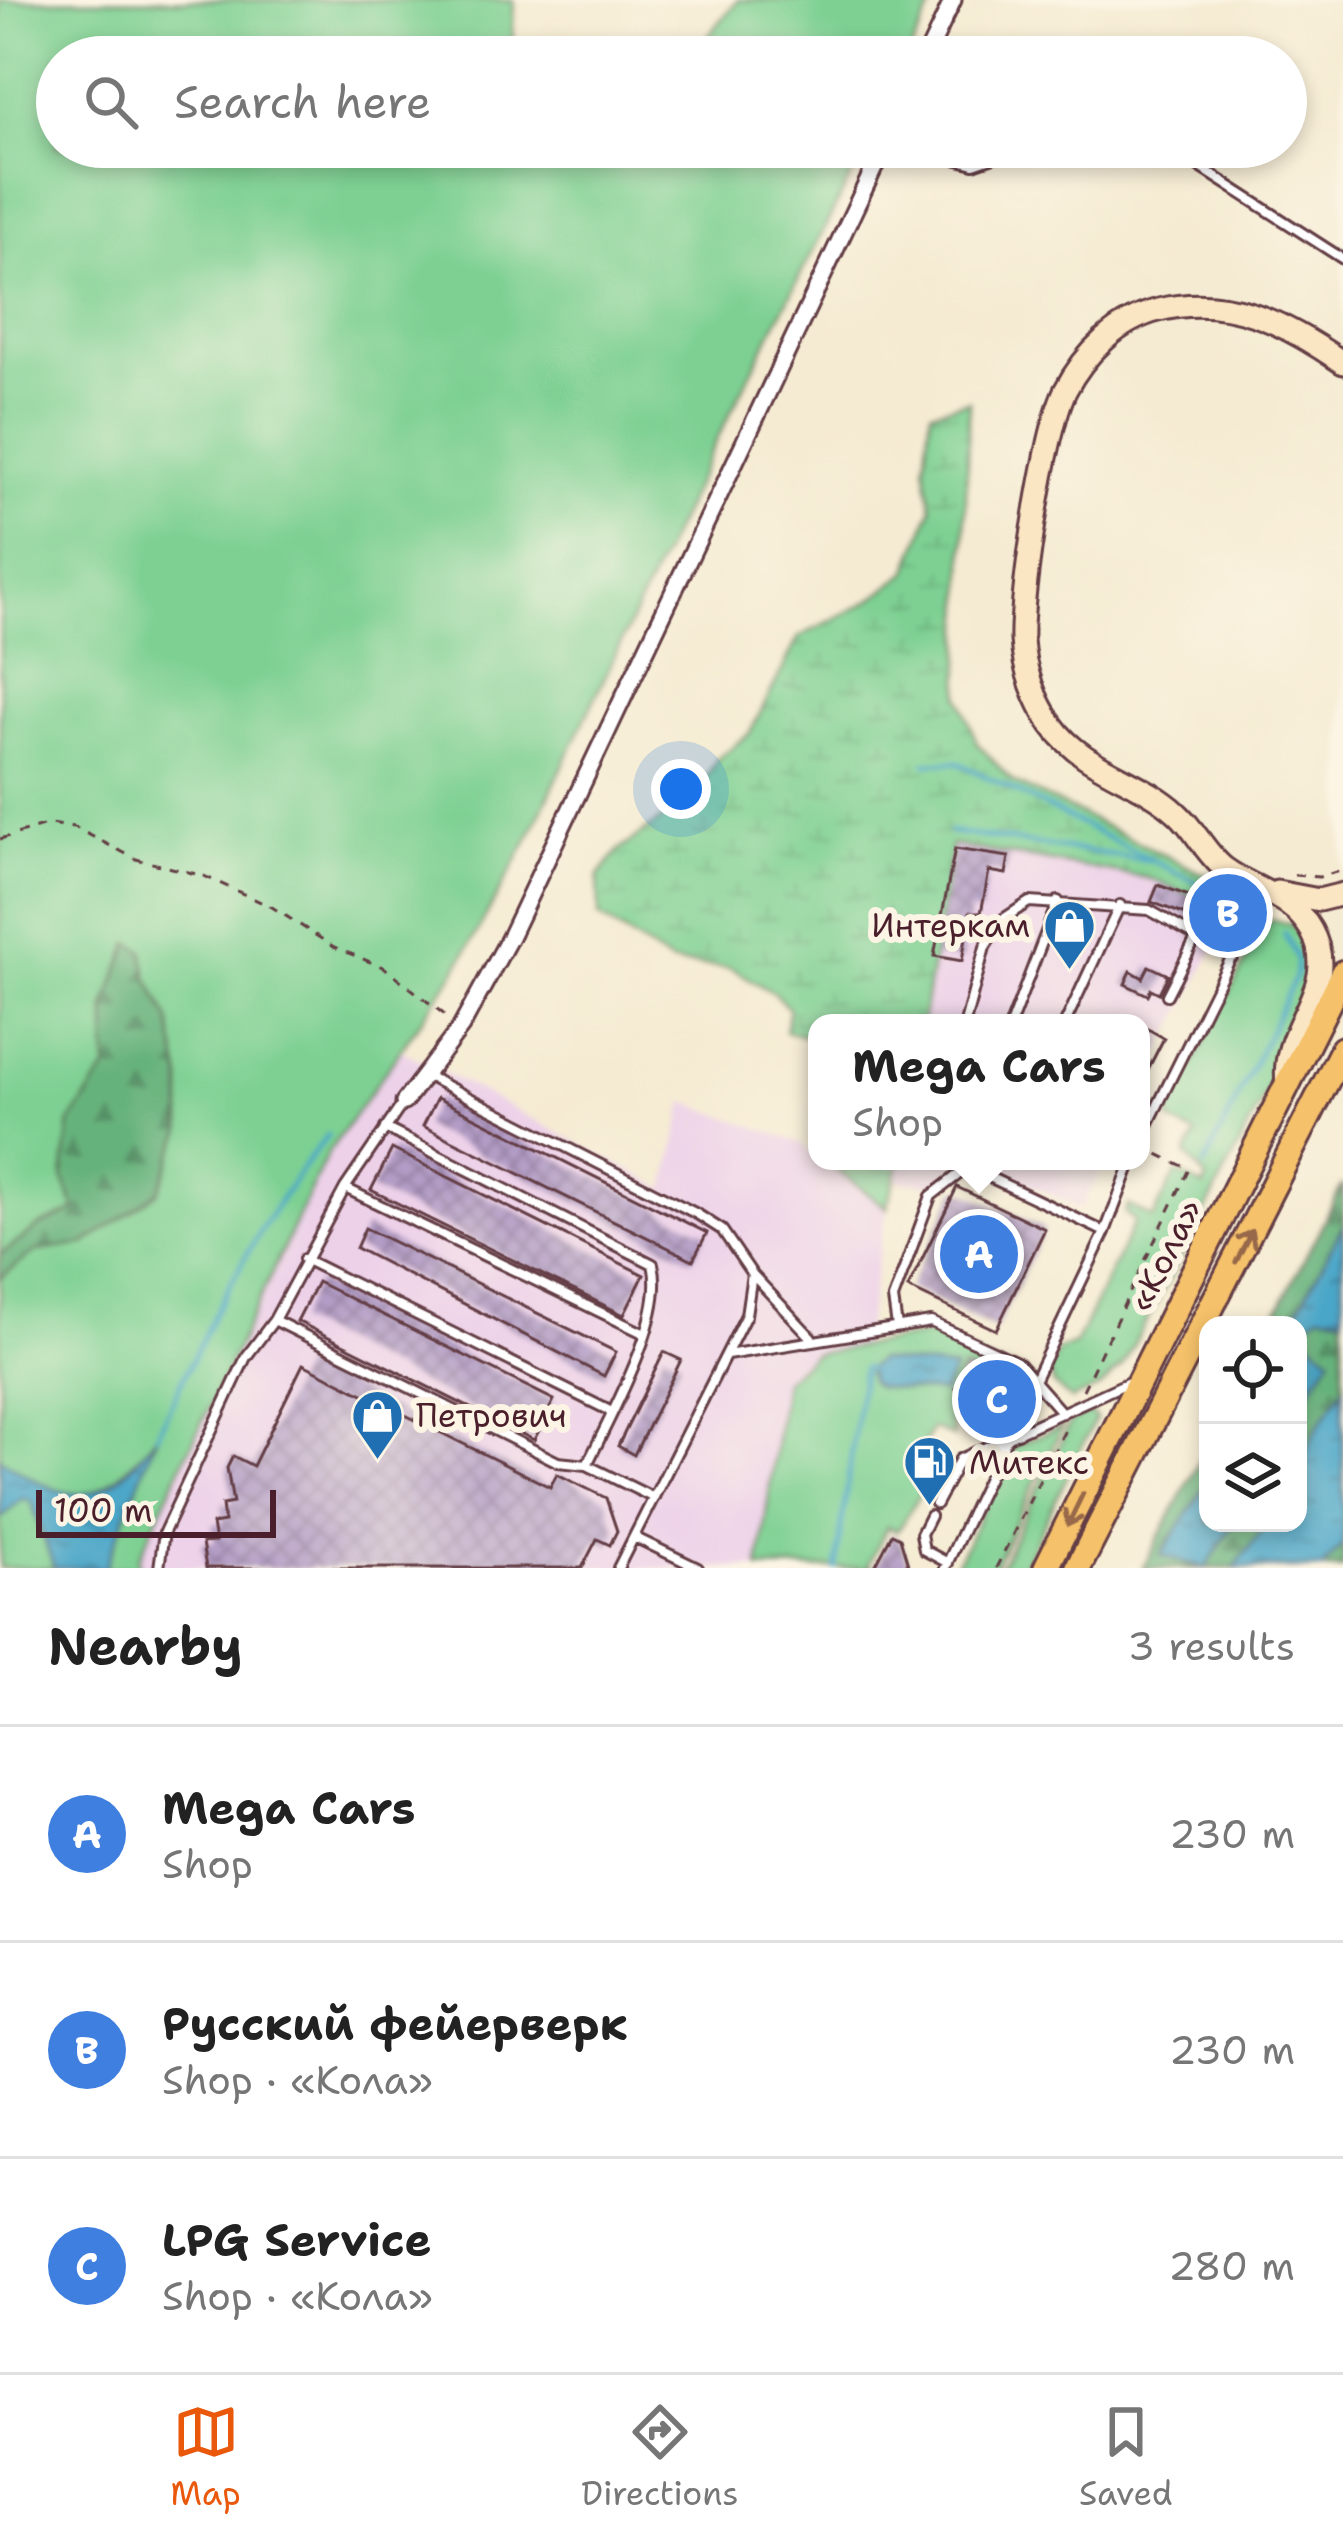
<!DOCTYPE html>
<meta charset="utf-8">
<style>
body{margin:0;font-family:"Shantell Sans",sans-serif;background:#f2f2f2;color:#222}
.controls{position:absolute;right:36px;bottom:36px;display:grid;overflow:hidden;border-radius:24px;box-shadow:0 6px 18px #0003}
.controls button{width:108px;height:108px;display:grid;place-items:center;padding:0;border:0;border-bottom:3px solid #e0e0e0;background:#fff;color:#222;font:60px sans-serif}
.scale{position:absolute;left:36px;bottom:30px;width:240px;box-sizing:border-box;padding-left:12px;border:6px solid #4a1f2b;border-top:0;font-size:33px;line-height:42px;white-space:nowrap;color:#4a1f2b;-webkit-text-stroke:9px #fcf5e5;paint-order:stroke}
.you{position:absolute;left:681px;top:789px;width:42px;height:42px;margin:-30px;border:9px solid #fff;border-radius:50%;background:#1a73e8;box-shadow:0 0 0 18px #1a73e833}
.badge{display:grid;place-items:center;width:78px;height:78px;border-radius:50%;background:#ea580c;color:#fff;font-size:39px;font-weight:700}
.pin{position:absolute;translate:-50% -50%;border:6px solid #fff;box-shadow:0 3px 12px #0006}
.popup{position:absolute;left:808px;top:1014px;width:342px;height:156px;box-sizing:border-box;display:grid;place-content:center;border-radius:24px;background:#fff;filter:drop-shadow(0 3px 9px #0005);font-size:39px;white-space:nowrap;color:#767676}
.popup b{font-size:45px;color:#222}
.popup::after{content:'';position:absolute;left:50%;top:100%;margin-left:-24px;border:24px solid transparent;border-top-color:#fff}
.list{margin:0;padding:0;list-style:none}
h2{display:flex;justify-content:space-between;align-items:center;height:156px;margin:0;padding:0 48px;font-size:51px}
h2 small{font-size:39px;font-weight:400;color:#767676}
.list li{display:grid;grid-template-columns:78px 1fr auto;gap:36px;align-items:center;box-sizing:border-box;height:216px;padding:0 48px;border-top:3px solid #e0e0e0}
.list b{display:block;font-size:45px;white-space:nowrap}
.list p{margin:0;font-size:39px;white-space:nowrap;color:#767676}
.list em{font-size:39px;font-style:normal;color:#767676}
.icon{flex:none;width:66px;height:66px;fill:none;stroke:currentColor;stroke-width:2;stroke-linecap:round;stroke-linejoin:round}
.map{position:relative;flex:none;width:1343px;height:1568px;overflow:hidden}
.search{position:absolute;background:#fff;box-shadow:0 6px 18px #0003;left:36px;right:36px;top:36px;height:132px;display:flex;align-items:center;gap:30px;box-sizing:border-box;padding:0 42px;border-radius:66px;color:#767676;font-size:45px}
.sheet{height:804px;background:#fff}
nav{display:flex;justify-content:space-around;align-items:center;box-sizing:border-box;height:168px;border-top:3px solid #e0e0e0;background:#fff;font-size:33px;color:#767676}
nav a{display:grid;justify-items:center;gap:6px}
nav .on{color:#ea580c}
.map>svg:first-child{display:block}
</style>
<div class="map">
<svg width="1343" height="1568" viewBox="0 0 1343 1568">
<defs>
<pattern id="forest-firs" width="22" height="20" patternUnits="userSpaceOnUse" patternTransform="scale(3)"><rect width="22" height="20" fill="#66b27c"/><path d="M5 1l3.5 6h-7zM16 11l3.5 6h-7z" fill="#569066"/></pattern>
<pattern id="wetland-marsh" width="20" height="14" patternUnits="userSpaceOnUse" patternTransform="scale(3)"><rect width="20" height="14" fill="#7dd092"/><path d="M1 5h8M5 5V1M11 12h8M15 12V8" fill="none" stroke="#6eb27e"/></pattern>
<pattern id="water-ripples" width="26" height="14" patternUnits="userSpaceOnUse" patternTransform="scale(3)"><rect width="26" height="14" fill="#4aa6c8"/><path d="M2 4q2-2 4 0t4 0M15 11q2-2 4 0t4 0" fill="none" stroke="#4087a3"/></pattern>
<pattern id="building-cross-hatch" width="8" height="8" patternUnits="userSpaceOnUse" patternTransform="scale(3)"><rect width="8" height="8" fill="#b39dc6"/><path d="M0 0l8 8M0 8l8-8" fill="none" stroke="#947fa1"/></pattern>
</defs>
<rect width="100%" height="100%" fill="#fcf5e5"/>
<filter id="ink" filterUnits="userSpaceOnUse"><feTurbulence type="fractalNoise" baseFrequency=".00833" numOctaves="2"/><feDisplacementMap in="SourceGraphic" scale="24" xChannelSelector="R" yChannelSelector="G"/><feConvolveMatrix kernelMatrix="1 2 1 2 8 2 1 2 1" color-interpolation-filters="sRGB"/></filter>
<filter id="wash" filterUnits="userSpaceOnUse"><feTurbulence type="fractalNoise" baseFrequency=".004" numOctaves="4" result="noise"/><feDisplacementMap in="SourceGraphic" scale="48" xChannelSelector="R" yChannelSelector="G"/><feGaussianBlur stdDeviation="2.7" result="paint"/><feColorMatrix in="noise" values="0 0 0 0 0 0 0 0 0 0 0 0 0 0 0 0 0 1.4 0 .05"/><feComposite in="paint" operator="in"/></filter>
<g filter="url(#wash)">
<rect width="100%" height="100%" fill="#f5ebd2"/>
<path fill="#edd1e9" d="M951,845L1148,878L1234,912L1141,1090V1023H922Z
M401,1050L666,1189L685,1102L801,1143L817,1161H825L887,1208L823,1568H139L138,1559L328,1153Z
M900,1161H967L933,1185L897,1180Z
M983,1161H1105L1081,1209Z"/>
<path fill="#7dd092" stroke="#64785e" stroke-width="3" d="M0,0H514L512,57H57V147H866L715,443L527,842L455,972L328,1153L138,1559L139,1568H105L155,1439C93,1507 78,1514 0,1458V1278L35,1251L85,1244L170,1021L148,978L143,951L130,944L106,1005L107,1068L70,1123L76,1210L38,1227L0,1255Z
M738,0H935L908,57H691Z
M1273,920L1290,924C1299,936 1310,948 1312,964C1316,1022 1158,1296 1123,1365L1102,1386L1071,1400L1053,1384L1049,1371L1059,1350L1075,1345L1135,1221L1125,1213L1128,1205L1153,1218L1176,1173L1204,1187L1207,1179L1186,1155L1196,1135L1171,1122L1169,1112L1262,929Z
M930,1335L1011,1372L1008,1380L996,1374L992,1381L963,1369L948,1400L953,1437L932,1428L921,1450L941,1460L897,1531L887,1527L868,1565L873,1568H759L784,1380L814,1354Z
M1090,1413L1096,1418L1022,1568H999L1071,1421Z
M1062,1427L993,1568H954L1015,1445Z
M22,1499L32,1501L54,1568H0V1518Z"/>
<path fill="url(#forest-firs)" stroke="#586854" stroke-width="3" d="M130,943L143,951L148,978L170,1021L182,1079V1132L158,1192L85,1244L36,1251L0,1278V1255L38,1227L76,1210L63,1178L70,1123L107,1068L106,1005Z
M1343,1184V1568H1143L1208,1444V1523H1298V1325H1270Z"/>
<path fill="url(#wetland-marsh)" stroke="#64785e" stroke-width="3" d="M969,401L960,696L977,743L1012,781L1244,894L1245,910L1234,912L1148,878L952,845L922,1023H817V1039L785,1031L789,1009L774,993L731,968L671,963L599,917L598,877L618,851L697,794L717,759L750,733L799,637L871,600L907,573L932,508L925,465L931,411Z
M825,1161H900L887,1208Z"/>
<path fill="url(#water-ripples)" stroke="#4a627a" stroke-width="3" d="M1343,1225V1316L1320,1313L1309,1322L1306,1336L1331,1357L1298,1409V1325H1290Z
M878,1360L954,1369L943,1393L878,1387L870,1382L867,1369Z
M1343,1388V1544L1322,1568H1234L1267,1523H1298C1298,1456 1304,1446 1343,1388Z
M157,1435L105,1568H54L31,1501L22,1499L0,1518V1458C74,1509 102,1509 157,1435Z
M1208,1482V1523H1234L1206,1568L1161,1555Z"/>
<g fill="none" stroke-linecap="round" stroke-linejoin="round">
<path stroke="#4aa6c8" stroke-width="4.5" d="M925,763L957,762L1239,904
M949,832L1149,860
M1204,1167L1295,978L1297,959L1284,933
M157,1435C204,1331 255,1224 328,1135
M836,1568L863,1368L867,1369"/>
</g>
<g id="blocks">
<path fill="url(#building-cross-hatch)" d="M955,849L1009,857L1006,874L989,871L981,913L970,912L962,961L934,956Z
M1158,885L1234,912L1220,940L1205,932L1210,924L1151,902Z
M1149,966L1168,975L1159,993L1151,989L1148,995L1125,984L1131,971L1143,978Z
M1148,1029L1164,1038L1141,1083V1042Z
M437,1098L707,1233L693,1260L423,1126Z
M392,1149L644,1275L624,1315L371,1190Z
M957,1187L1045,1229L996,1330L908,1288Z
M365,1228L616,1352L604,1376L356,1248Z
M317,1282L554,1400L534,1440L297,1321Z
M664,1352L681,1360L634,1455L618,1446Z
M303,1364L550,1487L557,1474L606,1498L617,1531L610,1545L597,1539L582,1568H206L202,1543L215,1542L212,1524L224,1522L222,1505L233,1503L227,1468L233,1456L253,1466Z
M965,1370L993,1384L997,1376L1018,1387L1006,1411L956,1387Z
M892,1534L900,1538L909,1568H874Z"/>
</g>
</g>
<g filter="url(#ink)">
<use href="#blocks" fill-opacity="0" stroke="#643e44" stroke-width="3"/>
<g fill="none" stroke-linecap="round" stroke-linejoin="round">
<defs>
<path id="lane" d="M908,147L974,164L1023,147
M1169,147L1343,259
M1167,995L1196,938
M965,1023L985,947L1003,919L1029,902L1149,910L1233,957
M1011,1023L1058,901
M1065,1023L1120,905
M427,1076L697,1214L722,1230L752,1274L746,1315L618,1568
M1141,1111L1152,1117
M385,1128L653,1264C667,1317 610,1416 587,1465
M1141,1139L1263,893
M345,1188L643,1333
M304,1259L612,1412
M752,1274L811,1337
M274,1320L558,1462L587,1465L654,1498
M897,1327L893,1299L931,1196L968,1167L1105,1232
M727,1355L931,1322L1017,1362L1062,1413
M936,1504L960,1459L1129,1382
M930,1516L921,1534L924,1550L948,1563
M634,1537L698,1568
M159,1568L164,1532L246,1357L274,1320L345,1188L403,1103
M945,1568L1105,1232L1132,1161"/>
<path id="street" d="M926,57L953,0
M404,1102L461,1027L510,937L884,147"/>
<path id="secondary" d="M1277,892L1319,900L1343,894
M1287,1084C1279,1025 1343,988 1311,930C1291,895 1255,891 1224,868C1206,854 1195,829 1177,813C1139,778 1084,770 1052,725C1035,701 1024,670 1022,640C1020,596 1046,429 1065,391C1084,354 1118,320 1159,310C1229,293 1287,324 1343,363"/>
<path id="primary" d="M1046,1568L1343,973
M1078,1568L1343,1049"/>
</defs>
<use href="#lane" stroke="#643e44" stroke-width="14"/>
<use href="#street" stroke="#643e44" stroke-width="21"/>
<use href="#secondary" stroke="#643e44" stroke-width="27"/>
<use href="#primary" stroke="#643e44" stroke-width="30"/>
<path stroke="#643e44" stroke-width="3" stroke-dasharray="9 9" stroke-linecap="butt" d="M0,839L49,824L74,827L136,859L204,876L272,907L334,947L385,968L450,1019
M1294,875L1319,877L1343,870
M1083,1390L1189,1169L1148,1149
M996,1568L1067,1426"/>
<use href="#lane" stroke="#fff" stroke-width="8"/>
<use href="#street" stroke="#fff" stroke-width="15"/>
<use href="#secondary" stroke="#fbe6c4" stroke-width="21"/>
<use href="#primary" stroke="#f5c16b" stroke-width="24"/>
</g>
<defs><path id="oneway-shaft" d="M-6 0H5M1.5-3L5.5 0L1.5 3" fill="none" stroke-width="1.6" stroke-linecap="round" stroke-linejoin="round" transform="scale(3)"/></defs>
<g stroke="#976848">
<use href="#oneway-shaft" transform="translate(1244 1246) rotate(-63)"/>
<use href="#oneway-shaft" transform="translate(1075 1510) rotate(116)"/>
</g>
</g>
<defs>
<symbol id="shop-pin" viewBox="-11 -11 22 30"><path d="M0 17L-7.5 6A9.5 9.5 0 1 1 7.5 6Z" fill="#1f6fb2" stroke="#fcf5e5"/><path d="M-5-2.5h2.3a2.7 3.5 0 0 1 5.4 0H5L5.5 6h-11ZM-1.5-2.5h3a1.5 2.3 0 0 0-3 0Z" fill="#fff"/></symbol>
<symbol id="fuel-pin" viewBox="-11 -11 22 30"><path d="M0 17L-7.5 6A9.5 9.5 0 1 1 7.5 6Z" fill="#1f6fb2" stroke="#fcf5e5"/><path d="M-5.5-6h7V0h2V4h1.3V-2.5L3-4.5l.8-.8L6-3V5H2.5V1h-1V6h-7ZM-4.2-4.7v3.2H.2V-4.7Z" fill="#fff"/></symbol>
</defs>
<g fill-rule="evenodd">
<use href="#shop-pin" x="1040" y="896" width="59" height="81"/>
<use href="#shop-pin" x="348" y="1386" width="59" height="81"/>
<use href="#fuel-pin" x="900" y="1432" width="59" height="81"/>
</g>
<g text-anchor="middle" dominant-baseline="central" stroke-width="12" stroke-linejoin="round" paint-order="stroke">
<g font-size="33" fill="#4a1f2b" stroke="#fcf5e5" text-anchor="start">
<text x="1030" y="925" text-anchor="end">Интеркам</text>
<text x="416" y="1415">Петрович</text>
<text x="969" y="1462">Митекс</text>
</g>
<g font-size="33" fill="#4a1f2b" stroke="#fcf5e5">
<text transform="translate(1165 1255) rotate(-63)">«Кола»</text>
</g>
</g>
</svg>
<div class="controls">
<button><svg class="icon" aria-label="locate" viewBox="0 0 24 24"><circle cx="12" cy="12" r="6"/><path d="M12 2v4M12 18v4M2 12h4M18 12h4"/></svg></button>
<button><svg class="icon" aria-label="layers" viewBox="0 0 24 24"><path d="M12 4l9 5-9 5-9-5zM3 14l9 5 9-5"/></svg></button>
</div>
<div class="scale">100 m</div>
<div class="you"></div>
<div class="pin badge" style="left:979px;top:1254px;background:#3f7fe0">A</div>
<div class="popup"><b>Mega Cars</b>Shop</div>
<div class="pin badge" style="left:1228px;top:913px;background:#3f7fe0">B</div>
<div class="pin badge" style="left:997px;top:1399px;background:#3f7fe0">C</div>
<div class="search"><svg class="icon" aria-label="search" viewBox="0 0 24 24"><circle cx="10" cy="10" r="6"/><path d="M15 15l6 6"/></svg>Search here</div>
</div>
<section class="sheet">
<h2>Nearby<small>3 results</small></h2>
<ul class="list">
<li><span class="badge" style="background:#3f7fe0">A</span><div><b>Mega Cars</b><p>Shop</p></div><em>230 m</em></li>
<li><span class="badge" style="background:#3f7fe0">B</span><div><b>Русский фейерверк</b><p>Shop · «Кола»</p></div><em>230 m</em></li>
<li><span class="badge" style="background:#3f7fe0">C</span><div><b>LPG Service</b><p>Shop · «Кола»</p></div><em>280 m</em></li>
</ul>
</section>
<nav>
<a class="on"><svg class="icon" aria-label="map" viewBox="0 0 24 24"><path d="M3 6l6-2 6 2 6-2v14l-6 2-6-2-6 2zM9 4v14M15 6v14"/></svg>Map</a>
<a><svg class="icon" aria-label="directions" viewBox="0 0 24 24"><path d="M12 3l9 9-9 9-9-9zM9 14v-3h6M13 9l2 2-2 2"/></svg>Directions</a>
<a><svg class="icon" aria-label="saved" viewBox="0 0 24 24"><path d="M7 4h10v16l-5-4-5 4z"/></svg>Saved</a>
</nav>
